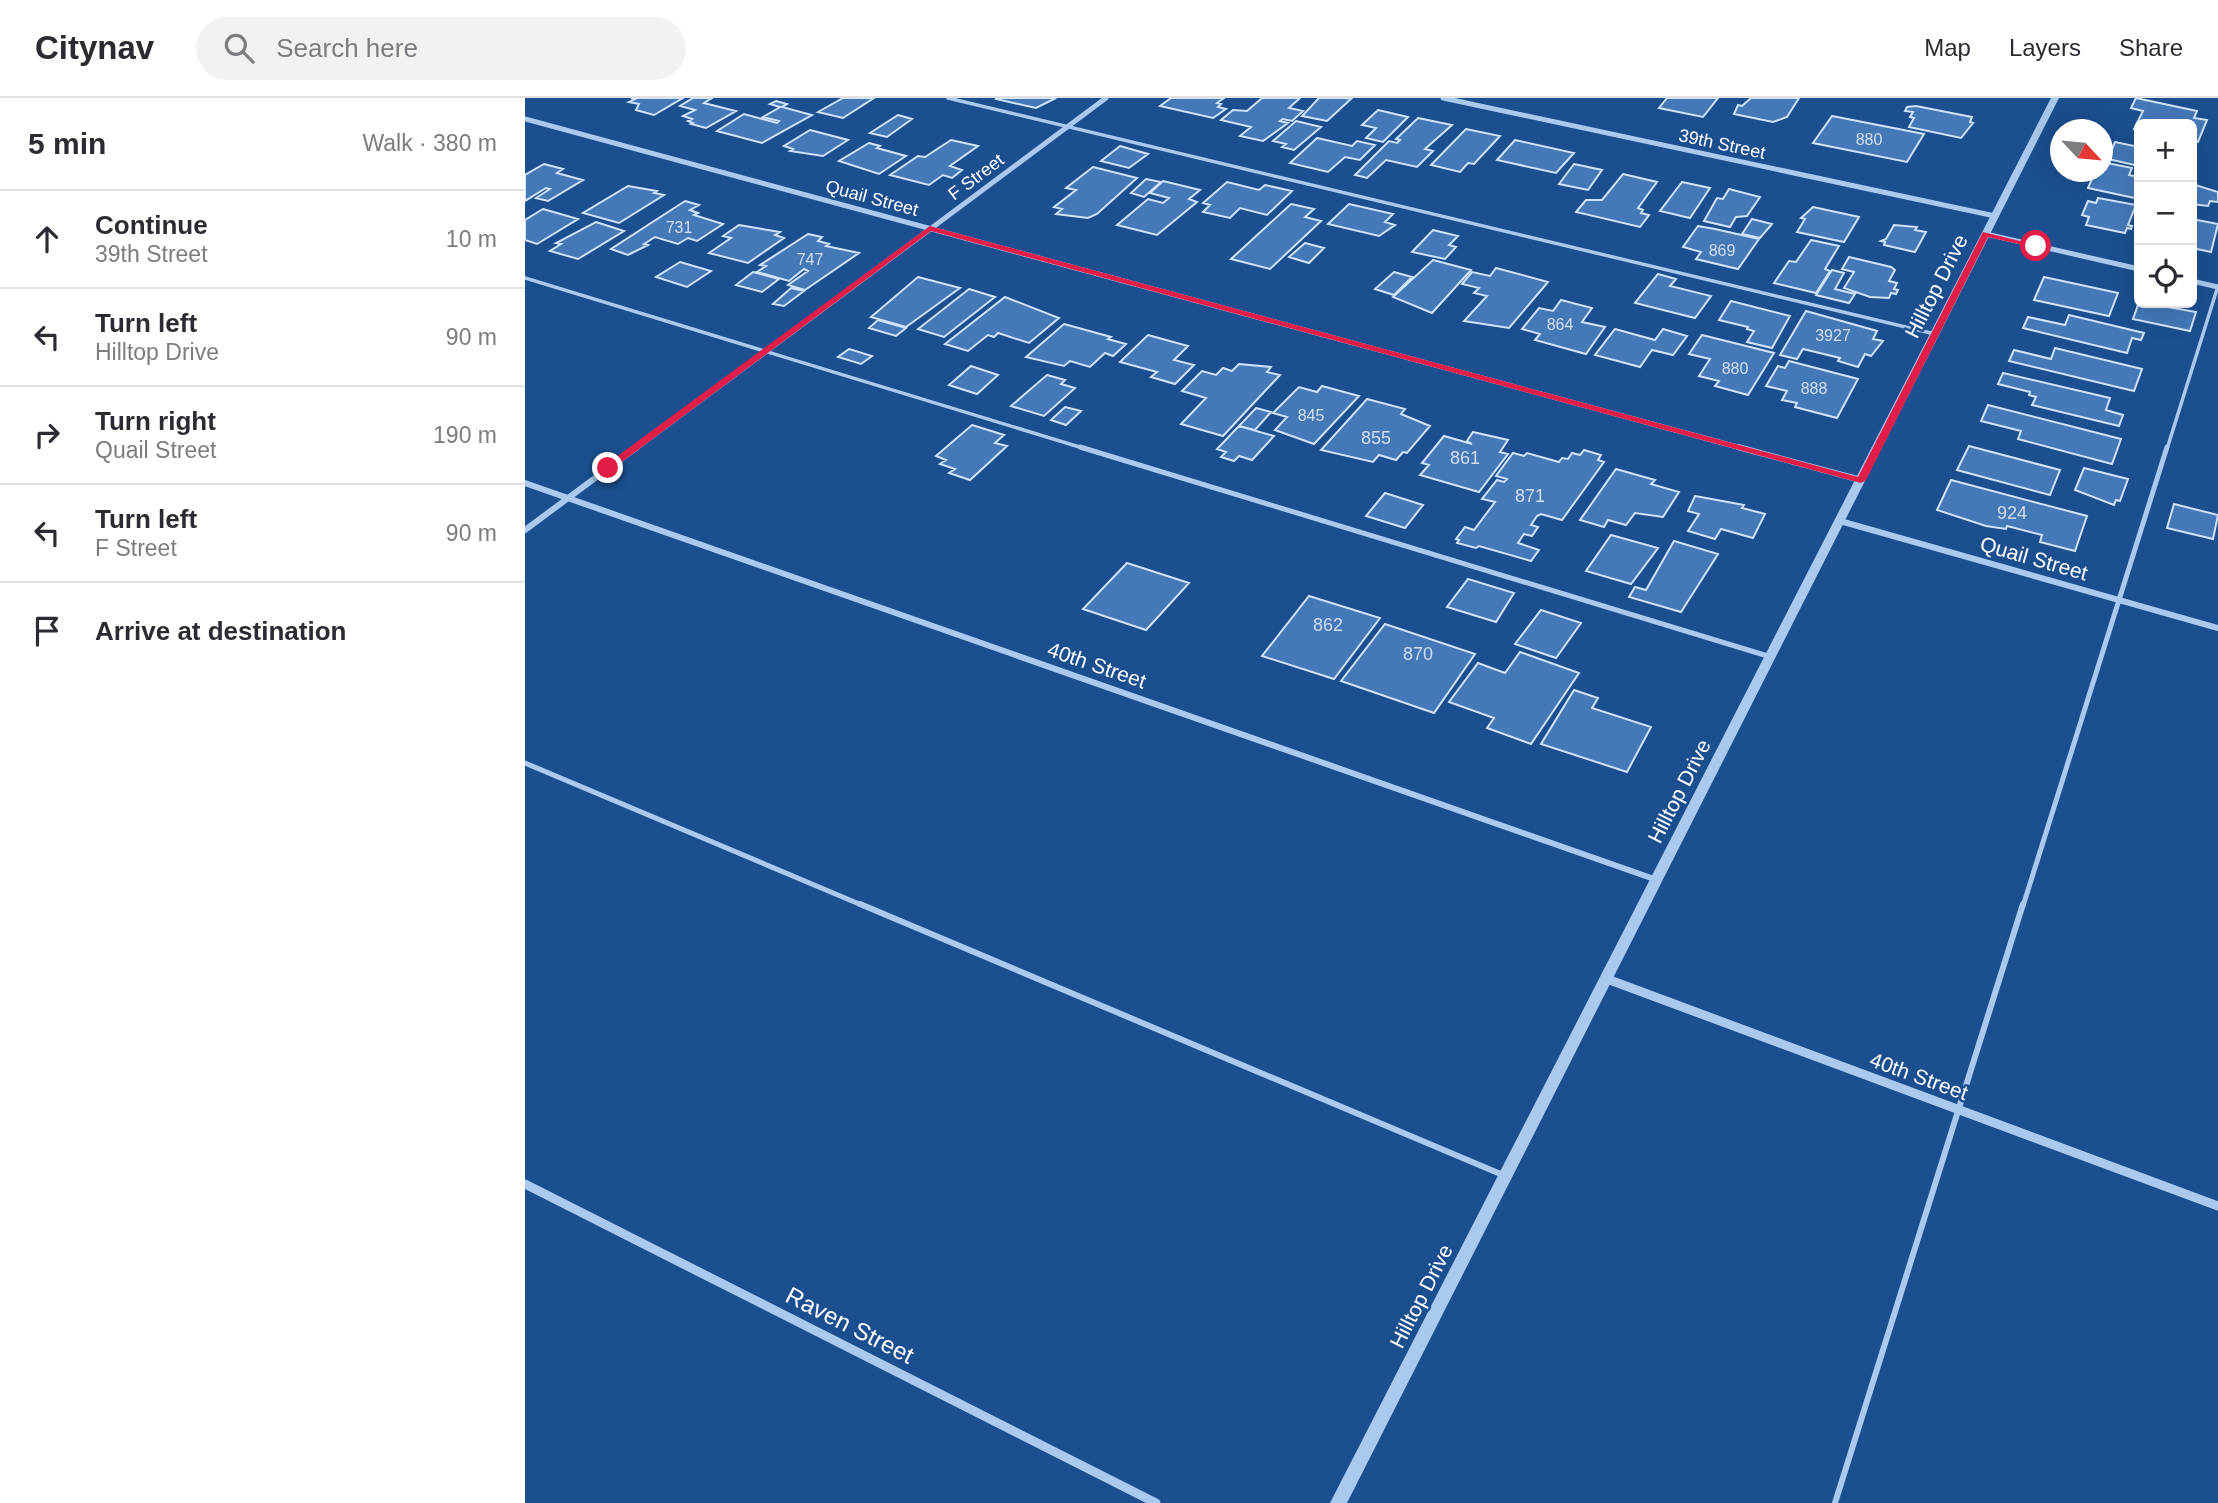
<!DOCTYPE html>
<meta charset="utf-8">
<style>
body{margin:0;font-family:Arial,sans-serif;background:#f2f2f3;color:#2b2b33}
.controls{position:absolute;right:21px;top:21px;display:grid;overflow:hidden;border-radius:10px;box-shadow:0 7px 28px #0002}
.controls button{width:63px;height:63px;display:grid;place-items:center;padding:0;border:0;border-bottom:2px solid #e1e1e2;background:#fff;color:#2b2b33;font:35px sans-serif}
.compass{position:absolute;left:1525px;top:21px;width:63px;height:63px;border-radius:50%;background:#fff;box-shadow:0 7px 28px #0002;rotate:116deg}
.stop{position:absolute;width:21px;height:21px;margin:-16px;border:5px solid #e11d48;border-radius:50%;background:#fff}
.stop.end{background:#e11d48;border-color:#fff;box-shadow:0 2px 7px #0008}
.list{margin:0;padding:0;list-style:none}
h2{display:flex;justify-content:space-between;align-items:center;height:91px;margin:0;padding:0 28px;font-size:30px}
h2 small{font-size:23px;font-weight:400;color:#7c7c81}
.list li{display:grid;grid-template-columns:46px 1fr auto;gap:21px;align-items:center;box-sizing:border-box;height:98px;padding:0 28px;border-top:2px solid #e1e1e2}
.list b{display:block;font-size:26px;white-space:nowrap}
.list p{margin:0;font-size:23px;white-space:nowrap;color:#7c7c81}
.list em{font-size:23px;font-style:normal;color:#7c7c81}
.icon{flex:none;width:38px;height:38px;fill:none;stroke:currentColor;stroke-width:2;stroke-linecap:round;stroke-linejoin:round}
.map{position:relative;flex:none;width:1693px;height:1405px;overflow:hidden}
header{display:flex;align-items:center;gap:42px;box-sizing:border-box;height:98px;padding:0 35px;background:#fff;border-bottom:2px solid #e1e1e2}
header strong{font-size:33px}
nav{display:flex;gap:38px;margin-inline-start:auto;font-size:24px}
.search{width:490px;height:63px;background:#f2f2f3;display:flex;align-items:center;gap:18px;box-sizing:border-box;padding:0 24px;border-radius:38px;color:#7c7c81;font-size:26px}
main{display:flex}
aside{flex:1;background:#fff}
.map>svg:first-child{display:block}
</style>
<header>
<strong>Citynav</strong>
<div class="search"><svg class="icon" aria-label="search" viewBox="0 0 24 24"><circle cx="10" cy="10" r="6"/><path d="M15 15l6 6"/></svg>Search here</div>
<nav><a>Map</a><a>Layers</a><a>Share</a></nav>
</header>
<main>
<aside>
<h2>5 min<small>Walk · 380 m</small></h2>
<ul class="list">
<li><svg class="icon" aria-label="ahead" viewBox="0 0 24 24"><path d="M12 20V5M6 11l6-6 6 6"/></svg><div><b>Continue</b><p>39th Street</p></div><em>10 m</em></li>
<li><svg class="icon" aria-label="left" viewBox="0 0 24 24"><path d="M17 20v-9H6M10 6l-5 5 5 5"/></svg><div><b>Turn left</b><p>Hilltop Drive</p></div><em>90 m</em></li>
<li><svg class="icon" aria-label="right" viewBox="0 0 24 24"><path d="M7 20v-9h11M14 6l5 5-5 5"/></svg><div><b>Turn right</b><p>Quail Street</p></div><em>190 m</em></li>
<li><svg class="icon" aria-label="left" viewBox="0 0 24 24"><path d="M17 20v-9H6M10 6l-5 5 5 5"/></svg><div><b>Turn left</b><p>F Street</p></div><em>90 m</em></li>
<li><svg class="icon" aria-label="arrive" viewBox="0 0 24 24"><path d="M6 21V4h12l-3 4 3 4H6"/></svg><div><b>Arrive at destination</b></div></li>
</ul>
</aside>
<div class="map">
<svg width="1693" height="1405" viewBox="0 0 1693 1405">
<rect width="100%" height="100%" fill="#1b4f8f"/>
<path fill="#4478b7" stroke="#cfe3fa" stroke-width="2" d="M106,0H158L129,17L111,12L114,6L104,4L110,1Z
M168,0H187L179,5L211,13L181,30L166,26L168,25L163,23L167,21L158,18L170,12L155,8Z
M318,0H349L318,20L293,14Z
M531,0L511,10L471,1L472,0Z
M646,0H699L692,5L696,6L693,9L701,11L688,20L635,8Z
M737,0H775L764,10L778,13L767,23L758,21L755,23L763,25L738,43L715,38L726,29L696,22L708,12L722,13Z
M794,0H820L826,1L802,23L777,18Z
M1142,0H1193L1178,19L1134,10Z
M1226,0H1274L1262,19L1248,24L1209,16L1213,7L1217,8Z
M1611,0L1672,13L1669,20L1682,22L1673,44L1667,43V26H1614V32L1609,31L1618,13L1606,10Z
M251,3L262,6L257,9L287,17L237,45L192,33L219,16L252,25L254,23L238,19L255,9L245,6Z
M1391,8L1447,19L1445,24L1448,25L1436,40L1384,29L1389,20L1385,19L1388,14L1380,13L1382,9Z
M853,12L883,19L858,44L841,40L851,30L837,27Z
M373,17L387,21L362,39L345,35Z
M1307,18L1399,36L1382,64L1288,45Z
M893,20L927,27L900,51L908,53L892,69L861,62L842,80L830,77L864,43L872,45L875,42L871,41Z
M771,23L796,29L769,52L757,49L761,46L748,43Z
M941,31L975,38L949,66L943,65L935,74L906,67Z
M285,32L323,42L298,58L265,53L268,51L259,48Z
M792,40L827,48L832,43L850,47L835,62L820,59L803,74L765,65Z
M426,42L453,48L425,68L437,72L427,80L418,77L404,87L365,77L393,58L400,59Z
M990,42L1049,55L1031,75L972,62Z
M1590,44L1614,49V68L1583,61Z
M344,45L355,48L352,50L381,58L354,76L314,63Z
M595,48L623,56L604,70L576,63Z
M1577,64L1607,70L1604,77L1614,79V101L1563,90L1570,74H1577Z
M19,66L38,71L32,75L58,82L23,103L11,100L25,91L21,90L0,103V77Z
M1049,66L1077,72L1063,92L1034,86Z
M568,69L612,80L572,116L563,120L531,116L537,111L529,109L551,92L541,90Z
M1098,76L1132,84L1113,110L1118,112L1116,115L1124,117L1115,129L1051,114L1061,102H1077Z
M621,81L636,84L619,99L606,95Z
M638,83L675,92L664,101L672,104L632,137L592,127L623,101L638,105L644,100L625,95Z
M702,84L734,92L740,87L767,93L742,117L715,110L705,120L678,114L685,107L678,105Z
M1157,84L1185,90L1165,120L1135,113Z
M1667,86L1693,94V104L1685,103L1683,108L1667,106Z
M103,88L132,93L129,95L139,97L94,125L58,115Z
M1204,91L1235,99L1222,118L1211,119L1205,129L1179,123L1192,100L1198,101Z
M1573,100L1611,107L1603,127L1607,128L1606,131L1602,130L1600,135L1561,127L1564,119L1557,117L1563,103L1571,105Z
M160,103L174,107L165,112L173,115L169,117L198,126L172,143L163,140L153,146L130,139L119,146L123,147L103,157L86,151Z
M766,106L789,111L780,119L796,123L745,171L706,161Z
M824,106L868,116L860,124L870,127L854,138L803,126Z
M1288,109L1334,119L1319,144L1272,134L1280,121L1276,120Z
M18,111L53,121L12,146L0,142V122Z
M1227,121L1247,126L1235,140L1217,136Z
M1667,121L1693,126L1686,154L1667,150Z
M71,124L99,133L53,161L25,153L36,146L31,145Z
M214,127L255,134L250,137L259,140L223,165L184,155L206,140L198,138Z
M1369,127L1392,129L1390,132L1401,134L1390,154L1359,147L1360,144L1356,143L1361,141Z
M1173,128L1190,131L1234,141L1213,171L1171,161L1176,154L1158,149Z
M908,132L933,138L924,147L931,149L920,161L887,154Z
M283,136L297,139L293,143L304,146L301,148L334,155L280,192L263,187L283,173L279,171L264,183L232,174L241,168L235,167Z
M1286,142L1314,148L1300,171L1305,173L1291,195L1249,185L1264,163L1271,164Z
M780,145L799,150L784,165L764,159Z
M1324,159L1366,169L1370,172L1364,183L1372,185L1369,191L1373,192L1371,196L1366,195L1364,200L1345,199L1319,190L1329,174L1317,171Z
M908,162L946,172L907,215L868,199Z
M155,164L186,173L162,189L131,179Z
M971,170L1023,184L984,230L939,223L962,198L949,195L954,190L937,186L947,174L965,178Z
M1307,172L1319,175L1310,191L1330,196L1324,205L1291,197Z
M228,174L254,181L237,194L211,187Z
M869,174L887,179L869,197L850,191Z
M1133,176L1151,181L1145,188L1186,198L1170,220L1110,205Z
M393,179L435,190L381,229L346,219Z
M1519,179L1593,195L1584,218L1509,202Z
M266,190L279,193L259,208L248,206Z
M444,191L470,199L419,239L393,231Z
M480,199L534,220L504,245L473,235L469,239L463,237L443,253L420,246Z
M1036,202L1067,210L1057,224L1080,229L1061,256L1010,242L1015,236L997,231L1014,210L1028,213Z
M1206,203L1265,218L1247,250L1222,244L1229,233L1222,231L1223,229L1194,222Z
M1614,204L1671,214L1665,233L1608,221Z
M1281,213L1352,233L1348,241L1358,243L1346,258L1340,256L1333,269L1313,263L1315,260L1278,251L1272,261L1255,257Z
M1544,217L1619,235L1616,242L1607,240L1602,255L1498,230L1503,219L1540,227Z
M353,222L381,230L371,238L344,230Z
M539,226L586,239L583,241L601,246L588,258L580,255L565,269L545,263L539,268L501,259Z
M1090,231L1130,242L1138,231L1162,238L1148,257L1127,252L1115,269L1070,257Z
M623,237L663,248L649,262L669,267L650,286L626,279L632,274L595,264Z
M1177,237L1249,255L1223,297L1190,288L1194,283L1174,278L1185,261L1164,256Z
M1530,250L1617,271L1609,293L1484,263L1489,252L1526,261Z
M324,251L347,258L336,266L313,259Z
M1264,263L1333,281L1312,320L1270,309L1272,305L1257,302L1262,293L1241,288L1253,268L1260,270Z
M714,266L746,269L742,274L755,277L698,338L656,326L681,300L657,293L677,273L691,277L698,270L707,273Z
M446,268L473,277L452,296L424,287Z
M1478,275L1585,300L1581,312L1598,317L1594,328L1507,307L1511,299L1504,297L1505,294L1473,286Z
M522,277L540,282L536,286L550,290L519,318L486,308Z
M797,288L834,298L789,346L750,332L762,319L748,315L774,289L792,294Z
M842,301L880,311L876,316L905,328L882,355L878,354L871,362L854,357L848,364L796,352Z
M1463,307L1596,341L1587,366L1493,341L1496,333L1456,323Z
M540,309L556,313L541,327L526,322Z
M731,310L746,314L730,332L714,328Z
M447,327L479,337L470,345L482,348L445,382L424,375L430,371L415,366L421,362L411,358Z
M714,328L749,338L727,362L714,358L709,363L696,359L701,354L692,351Z
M948,334L983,342L975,354L983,356L954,394L895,377L904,367L897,365L919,338L947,346L942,343Z
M1444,348L1535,372L1525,397L1432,372Z
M1059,352L1076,357L1073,362L1079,364L1037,422L1016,416L1012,418L1006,427L1013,429L1007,438L999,436L993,445L1014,452L1006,463L954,448L951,450L932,445L934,442L931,441L940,429L949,432L970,404L957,401L972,382L979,384L982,381L971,378L988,355L999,358L1002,355L1034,364L1037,360L1043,361L1047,355L1055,357Z
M1559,370L1603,381L1595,403L1591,402L1589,407L1550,392Z
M1091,371L1130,382L1126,386L1154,394L1138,419L1110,415L1101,427L1083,422L1079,429L1055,422Z
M1426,382L1562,418L1550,453L1515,444L1517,437L1482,428L1481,431L1461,428L1412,412Z
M860,395L898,407L880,430L841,418Z
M1170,398L1219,407L1217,410L1240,416L1228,440L1196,431L1190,441L1163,433L1174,416L1163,413Z
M1649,406L1693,417L1688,441L1642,430Z
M1086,437L1133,450L1106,486L1061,473Z
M1149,443L1193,456L1156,514L1104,499L1110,489L1121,492Z
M602,465L664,485L621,532L558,511Z
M943,481L989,495L971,524L922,509Z
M784,498L855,520L809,581L737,558Z
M1016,512L1056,525L1031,560L990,546Z
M860,526L950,556L909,615L816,583Z
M995,554L1054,575L1006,646L962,630L969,620L924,604L953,565L980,575Z
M1049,592L1073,600L1067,610L1126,629L1102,674L1016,646Z"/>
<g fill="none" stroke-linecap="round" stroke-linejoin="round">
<path stroke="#a9c9ee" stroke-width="3.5" d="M423,0L1410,236
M0,180L561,351
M1642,351L1693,188"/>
<path stroke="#a9c9ee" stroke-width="5" d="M555,349L1246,559
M0,665L339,808
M1498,808L1642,349"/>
<path stroke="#a9c9ee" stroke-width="6" d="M335,806L978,1077
M1310,1405L1498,806"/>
<path stroke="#a9c9ee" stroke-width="5" d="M918,0L1470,118
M0,21L1220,351
M1461,136L1614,171
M1667,183L1693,189
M110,351L581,0"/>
<path stroke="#a9c9ee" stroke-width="6" d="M1213,349L1336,382
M0,385L1132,782
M1315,423L1693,530
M0,432L112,349"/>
<path stroke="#a9c9ee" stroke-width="9" d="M1082,881L1693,1108
M0,1086L631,1405"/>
<path fill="#a9c9ee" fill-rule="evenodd" d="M1526,0H1534L822,1405H805Z"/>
</g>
<path fill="#e11d48" d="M405,128L1333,379L1458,134L1515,148L1511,150L1463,139L1341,382L1336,385L406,133L86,372H79V368Z"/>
<g text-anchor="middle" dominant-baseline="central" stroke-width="5" stroke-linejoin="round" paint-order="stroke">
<g font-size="16" fill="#d0dded">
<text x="1344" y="41">880</text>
<text x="154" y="129">731</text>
<text x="1197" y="152">869</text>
<text x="285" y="161">747</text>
<text x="1035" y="226">864</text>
<text x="1308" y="237">3927</text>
<text x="1210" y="270">880</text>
<text x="1289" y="290">888</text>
<text x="786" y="317">845</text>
</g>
<g font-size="18" fill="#fff" stroke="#1b4f8f">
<text transform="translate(1197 46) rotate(12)">39th Street</text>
<text transform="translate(451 79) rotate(-37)">F Street</text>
<text transform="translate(347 100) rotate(15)">Quail Street</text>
</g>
<g font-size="18" fill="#d0dded">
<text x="851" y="340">855</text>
<text x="940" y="360">861</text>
<text x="1005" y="398">871</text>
<text x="1487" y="415">924</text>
<text x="803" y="527">862</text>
<text x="893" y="556">870</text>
</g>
<g font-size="21" fill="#fff" stroke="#1b4f8f">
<text transform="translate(1411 188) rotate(-63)">Hilltop Drive</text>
<text transform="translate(1509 460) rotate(16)">Quail Street</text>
<text transform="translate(572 567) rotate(19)">40th Street</text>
<text transform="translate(1154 693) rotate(-63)">Hilltop Drive</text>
<text transform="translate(1394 978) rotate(20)">40th Street</text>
<text transform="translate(896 1198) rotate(-63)">Hilltop Drive</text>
</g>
<g font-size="24" fill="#fff" stroke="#1b4f8f">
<text transform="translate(325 1227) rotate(27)">Raven Street</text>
</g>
</g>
</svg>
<div class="controls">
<button>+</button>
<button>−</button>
<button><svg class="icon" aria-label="locate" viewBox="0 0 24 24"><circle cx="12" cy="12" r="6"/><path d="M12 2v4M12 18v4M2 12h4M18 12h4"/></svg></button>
</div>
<svg class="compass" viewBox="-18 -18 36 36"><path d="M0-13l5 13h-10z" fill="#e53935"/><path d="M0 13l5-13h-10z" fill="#7c7c81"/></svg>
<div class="stop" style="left:1511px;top:148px"></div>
<div class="stop end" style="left:83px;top:370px"></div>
</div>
</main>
